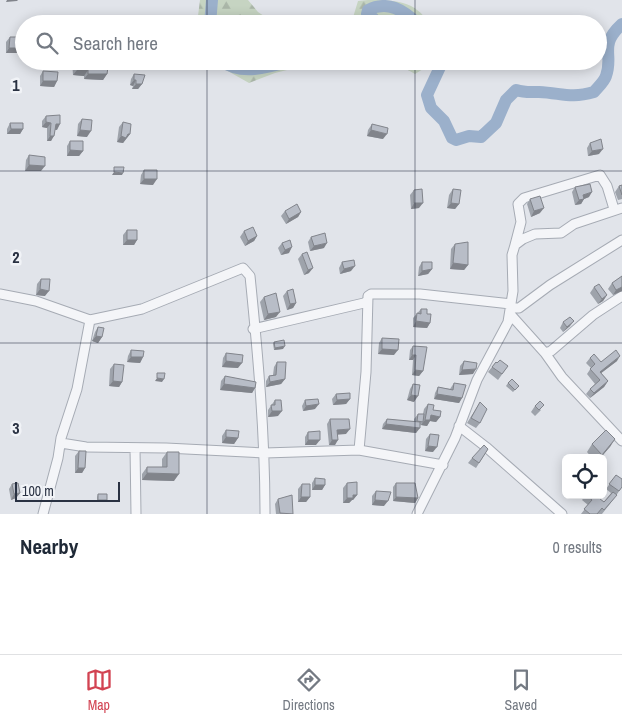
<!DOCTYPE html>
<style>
body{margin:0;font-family:"Archivo Narrow",sans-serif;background:#f2f2f3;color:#1f2937}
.controls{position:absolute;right:15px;bottom:15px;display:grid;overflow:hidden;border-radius:8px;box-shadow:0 2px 12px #0003}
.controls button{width:45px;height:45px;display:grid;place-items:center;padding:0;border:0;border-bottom:1px solid #e0e1e3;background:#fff;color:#1f2937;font:25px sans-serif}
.scale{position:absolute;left:15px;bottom:12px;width:105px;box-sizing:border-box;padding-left:5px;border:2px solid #293142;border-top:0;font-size:14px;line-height:18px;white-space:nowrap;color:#293142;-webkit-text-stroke:4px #f1f3f7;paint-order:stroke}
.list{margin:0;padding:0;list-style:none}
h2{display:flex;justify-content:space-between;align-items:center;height:65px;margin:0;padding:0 20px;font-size:21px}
h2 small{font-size:16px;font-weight:400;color:#747a83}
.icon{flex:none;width:28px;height:28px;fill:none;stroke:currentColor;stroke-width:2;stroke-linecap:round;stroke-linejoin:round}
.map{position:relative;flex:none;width:622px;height:514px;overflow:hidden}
.search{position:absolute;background:#fff;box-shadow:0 2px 12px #0003;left:15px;right:15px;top:15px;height:55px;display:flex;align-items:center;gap:12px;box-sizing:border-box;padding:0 18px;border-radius:28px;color:#747a83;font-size:19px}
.sheet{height:140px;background:#fff}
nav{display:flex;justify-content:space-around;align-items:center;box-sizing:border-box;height:70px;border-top:1px solid #e0e1e3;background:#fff;font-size:14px;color:#747a83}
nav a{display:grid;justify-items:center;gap:2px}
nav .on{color:#d24352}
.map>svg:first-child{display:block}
</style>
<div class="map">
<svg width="622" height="514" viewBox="0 0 622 514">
<defs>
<pattern id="forest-firs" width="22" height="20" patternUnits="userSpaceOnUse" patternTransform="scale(1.25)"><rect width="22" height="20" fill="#c6d4c2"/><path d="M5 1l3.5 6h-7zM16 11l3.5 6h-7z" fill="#aab6a8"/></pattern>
</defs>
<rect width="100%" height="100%" fill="#e1e4ea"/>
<path fill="url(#forest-firs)" d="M200,0H248L258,12L276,24H197Z
M368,0C393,0 416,0 429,24H351L358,1Z
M210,61H323L275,73L249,83Z
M392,61H436L415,74Z"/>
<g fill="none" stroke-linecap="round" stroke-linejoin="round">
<path stroke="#9bb0cb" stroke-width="12" d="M210,24L212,0
M369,24L372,17L367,14L368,10C388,0 403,10 418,24
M222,61C241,76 270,67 291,61
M440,61V67L427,95L431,108L444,121L452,138L456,140L469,136L481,137L496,123L506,100L516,90C525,93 531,92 539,92C562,93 570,99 594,92C598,87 604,82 606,76C614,54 598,46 622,24"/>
<defs>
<path id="street" d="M515,245L521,222L518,204L524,198L600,175L607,186L614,209
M0,294L36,301L90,320
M510,308H519L550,285L622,240
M510,314L545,353L562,377L622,441
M253,329L364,303L367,301
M545,353L551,351L593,315L622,296
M459,426L486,447L562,514
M61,443L86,447L166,448L265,453L359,450L443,465
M135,448L136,514
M359,450L366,372L368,296L371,294H420L511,304
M43,514L58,458L61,438L77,389L90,320L142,309L243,268L250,276C258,355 265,434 265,514
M417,514L455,438L477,380L508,322L513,291L512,255L515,245L523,239L535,234L561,233L574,224L622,208"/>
</defs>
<use href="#street" stroke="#a6abb4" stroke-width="11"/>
<use href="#street" stroke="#f4f5f8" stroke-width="9"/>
</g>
<path fill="#9ea3ab" d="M10,37L19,53H6V42Z
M72,61H105L104,66L107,74L103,80L84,79V76L73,75Z
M43,71L57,81L54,87L40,86V76Z
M134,74L142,84L138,89H132L133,86L130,85L131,79Z
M46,116L57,130H55L51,141H47V128L42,127V121Z
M82,119L87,137L77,136L78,124Z
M123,122L130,134L123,143L117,142L119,127Z
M10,123L23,129L20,134H7V129Z
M372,124L383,139L367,136L368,130Z
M70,141L83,151L79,156H67V146Z
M590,143L599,154L588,156L587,148Z
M29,155L41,171H25L26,160Z
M144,170L153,185L140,184L141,175Z
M622,185V199L618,200L615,192L619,186Z
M575,187L589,197L584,199L581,204L575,205L572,192Z
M453,189L459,204L455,209L447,208L449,195Z
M414,190L419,208L411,209L410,195Z
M530,199L540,213L531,217L527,204Z
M285,211L301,212L298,217L286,224L281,216Z
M127,230L137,240L134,245H123V235Z
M244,231L257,236L254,241L245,246L240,237Z
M311,237L324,248L310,251L308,242Z
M282,243L289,253L281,255L278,248Z
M455,244L468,265L464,270L450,269L451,249Z
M302,254L309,273L304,275L298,259Z
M342,262L351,271L340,274L339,268Z
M422,262L432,269L428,274L418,276L419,267Z
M622,276V291L613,295L608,289L612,283Z
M41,279L45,296L36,295L37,284Z
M594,287L607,295L603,301L598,304L590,293Z
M287,291L296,303L293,308L287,310L283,296Z
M264,297L276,317L264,320L260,302Z
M421,309L427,314L430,323L427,328L413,327V318Z
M563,322L570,326L563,332L560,328Z
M98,327L102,337L98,343L92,341L95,332Z
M382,338L394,355L378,354L379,343Z
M274,342L283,349L274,350L273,344Z
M413,346L423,371L419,376L412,375L413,360H409L410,350Z
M131,350L143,357L140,363L127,362L128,356Z
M226,353L238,368L222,367L223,358Z
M590,358L601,362L617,361L601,373L608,381L604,387L590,398L586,394L590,389L595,384L587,374L591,368L586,363Z
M464,361L473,374L459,375L460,366Z
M277,362L285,379L281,384L266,387V381L269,376L273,375L274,367Z
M496,362L497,363L508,366L498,380L488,372Z
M114,364L122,382L119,387L109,386L110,369Z
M225,376L255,388L252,393L220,390L221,381Z
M454,383L462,398L459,403L434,399L435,393L438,387L450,389Z
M508,383L517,388L513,392L506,386Z
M413,384L414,402L407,400L410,389Z
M336,394L350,399L346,404L333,405L332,399Z
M275,400L278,416L268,417V410Z
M305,400L315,409L303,411L302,406Z
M480,402V423L476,428L467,423Z
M428,404L440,417L436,422L430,421L427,426L421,425V424L416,433L382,429L383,424L387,419L414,422V419L418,414H423L424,409Z
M535,406L541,410L535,416L531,412Z
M330,419L346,434H338L335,445H329L327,424Z
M226,430L238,438L234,444L222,443V436Z
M308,432L316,445H305V437Z
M430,434L433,452L425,451L426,439Z
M615,439L601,458H592L587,452L592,444Z
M488,449L476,468L468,463L472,458Z
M79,451L85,468L82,473H75V456Z
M167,452L174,481L142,480V474L147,467H162V459Z
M616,475L622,487L613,500L602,514H581L588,505L582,500L586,495L604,502L611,493L606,489Z
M315,478L325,485L322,490H312V483Z
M347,483L357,495L353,500H352L349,503H343V488Z
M396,483L418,498L415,503L393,501V487Z
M12,484L20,493L16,498L11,500L9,489Z
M302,484L310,497L306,502H298V489Z
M376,491L384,506L372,505V496Z
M98,494L107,500L105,502H97V497Z
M278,499L293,514H276L275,504Z"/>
<path fill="#81848b" d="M7,0H18L17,1L6,2Z
M9,48H23L19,53H6Z
M77,70H88L84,76L73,75Z
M88,74H107L103,80L84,79Z
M134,80H136L133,86L130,85Z
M43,81H57L54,87L40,86Z
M136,84H142L138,89H132Z
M46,122L51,123L47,128L42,127Z
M56,124H60L57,130L52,129Z
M11,129H23L20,134H7Z
M80,130L91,131L87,137L77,136Z
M371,130L387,134L383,139L367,136Z
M128,134H130L123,143L117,142L121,136Z
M50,136H54L51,141H47Z
M603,149L599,154L588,156L592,151Z
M70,150L83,151L79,156H67Z
M29,165L45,166L41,171H25Z
M114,172L123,173L122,175H112Z
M144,179H157L153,185L140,184Z
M592,192L589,197L584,199L581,204L575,205L583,195Z
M414,203H423L419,208L411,209Z
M451,203L459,204L455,209L447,208Z
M544,208L540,213L531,217L534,211Z
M301,212L298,217L286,224L289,219Z
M257,236L254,241L245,246L248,241Z
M127,240H137L134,245H123Z
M327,243L324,248L310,251L314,246Z
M292,247L289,253L281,255L285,250Z
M453,263L468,265L464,270L450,269Z
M355,266L351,271L340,274L344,269Z
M313,268L309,273L304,275L308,270Z
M432,269L428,274L418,276L422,271Z
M622,287V291L613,295L616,290Z
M40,289L49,291L45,296L36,295Z
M607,295L603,301L598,304L602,299Z
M296,303L293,308L287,310L290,304Z
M280,312L276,317L264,320L268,314Z
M416,321L430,323L427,328L413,327Z
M574,321L570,326L563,332L567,327Z
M96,336L102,337L98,343L92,341Z
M285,346L283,349L274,350L275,348Z
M382,349L398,350L394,355L378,354Z
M412,355H416L413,360H409Z
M620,356L617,361L596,377L600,372Z
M131,357H143L140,363L127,362Z
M226,361L242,363L238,368L222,367Z
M476,369L473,374L459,375L462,370Z
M415,370L423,371L419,376L412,375Z
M157,378L164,379L162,382L155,381Z
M285,379L281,384L266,387L270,382Z
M113,381L122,382L119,387L109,386Z
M608,381L604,387L590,398L594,393Z
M224,384L255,388L252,393L220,390Z
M437,394L462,398L459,403L434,399Z
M411,395L418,396L414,402L407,400Z
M350,399L346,404L333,405L337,400Z
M319,404L315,409L303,411L306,406Z
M272,411H282L278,416L268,417Z
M431,415L440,417L436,422L430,421L427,426L421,425L425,420Z
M386,424L420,428L416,433L382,429Z
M350,429L346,434L334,435L337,430Z
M226,437L238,438L234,444L222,443Z
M615,439L610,447L600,458L602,455Z
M308,440H320L316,445H305Z
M332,440H338L335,445H329Z
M428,446L437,447L433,452L425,451Z
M78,468H85L82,473H75Z
M147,473L179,474L174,481L142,480Z
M315,485H325L322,490H312Z
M20,493L16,498L11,500L14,494Z
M353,495H357L353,500H352L349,503H343L347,498Z
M301,497H310L306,502H298Z
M396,497L418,498L415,503L393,501Z
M98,500H107L105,502H97Z
M375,500L388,501L384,506L372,505Z"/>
<path fill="#b8bdc7" stroke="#81848b" d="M86,20L96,21V24H86Z
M10,37H23V48H9Z
M76,61H105L104,66L108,67L107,74H88V70H77Z
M43,71L58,72L57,81H43Z
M134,74L145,75L142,84H136V80H134Z
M60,115V124H56L54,136H50L51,123L46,122V116Z
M82,119L92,120L91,131L80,130Z
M123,122L131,124L130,134H128L126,138L121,136Z
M10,123H23V129H11Z
M372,124L388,128L387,134L371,130Z
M601,139L603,149L592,151L590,143Z
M70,141H83V151L70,150Z
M29,155L45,157V166L29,165Z
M114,167H124L123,173L114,172Z
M144,170H157V179H144Z
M590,184L592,192L583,195L584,199L579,200L575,187Z
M622,185V195L619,186Z
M422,189L423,203H414V190Z
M453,189L461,190L459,204L451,203Z
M540,196L544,208L534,211L530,199Z
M297,204L301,212L289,219L285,211Z
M253,227L257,236L248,241L244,231Z
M127,230H137V240H127Z
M325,233L327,243L314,246L311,237Z
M290,240L292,247L285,250L282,243Z
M468,242V265L453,263L455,244Z
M307,252L313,268L308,270L302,254Z
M354,260L355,266L344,269L342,262Z
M422,262H432V269L422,271Z
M622,276V287L616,290L612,283Z
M41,279H50L49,291L40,289Z
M599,284L607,295L602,299L594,287Z
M293,289L296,303L290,304L287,291Z
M276,293L280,312L268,314L264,297Z
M421,309H427V314H431L430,323L416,321L417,313L421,314Z
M570,317L574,321L567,327L563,322Z
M98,327L104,328L102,337L96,336Z
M382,338L399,339L398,350L382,349Z
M284,340L285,346L275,348L274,342Z
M413,346L427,347L423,371L415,370L416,355H412Z
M131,350L144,351L143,357H131Z
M616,350L620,356L600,372L608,381L594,393L590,389L600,380L590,369L595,364L590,358L594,354L601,362Z
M226,353L243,355L242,363L226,361Z
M500,360L508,366L502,374L492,367L496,362L497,363Z
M464,361L477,363L476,369L462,370Z
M277,362H286L285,379L270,382L269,376L276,375Z
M114,364L124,365L122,382L113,381Z
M157,373H165L164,379L157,378Z
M225,376L256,382L255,388L224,384Z
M512,379L519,386L515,390L508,383Z
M454,383L466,385L462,398L437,394L438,387L453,390Z
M413,384L420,385L418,396L411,395Z
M350,393V399L337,400L336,394Z
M318,399L319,404L306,406L305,400Z
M275,400H281L282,411H272L271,405H275Z
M540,401L544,405L539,410L535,406Z
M480,402L487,409L480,423L471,418Z
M428,404L434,405L433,410L441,411L440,417L431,415L430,420H425Z
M418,414H424L423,422L417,421Z
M330,419H349L350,429L337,430L338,440H332Z
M387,419L420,422V428L386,424Z
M226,430L239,431L238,438L226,437Z
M606,430L615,439L602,455L592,444Z
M320,431V440H308V432Z
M430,434L439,435L437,447L428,446Z
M484,445L488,449L479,463L472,458Z
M79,451H86L85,468H78Z
M167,452H179V474L147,473V467H167Z
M616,475L622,479V487L619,491L609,484Z
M315,478L325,479V485H315Z
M357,482V495H353V498H347V483Z
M18,483L20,493L14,494L12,484Z
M396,483H415L418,498L396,497Z
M302,484H310V497H301Z
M376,491L391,492L388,501L375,500Z
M613,492L617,495L604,510L602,508L597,514H590L584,509L592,500L586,495H595L604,502Z
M98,494H107V500H98Z
M292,495L293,514L280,513L278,499Z"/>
<path fill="none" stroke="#293142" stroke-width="1" stroke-opacity="0.55" d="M207,0V24M415,0V24M207,61V514M415,61V514M0,171H622M0,343H622"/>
<g font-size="16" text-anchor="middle" font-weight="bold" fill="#293142" stroke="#f1f3f7" stroke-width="5" stroke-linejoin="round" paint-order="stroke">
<text x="16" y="91">1</text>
<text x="16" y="263">2</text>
<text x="16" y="434">3</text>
</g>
</svg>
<div class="controls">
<button><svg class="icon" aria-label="locate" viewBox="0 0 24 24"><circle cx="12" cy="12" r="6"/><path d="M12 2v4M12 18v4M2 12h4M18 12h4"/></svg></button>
</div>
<div class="scale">100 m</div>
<div class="search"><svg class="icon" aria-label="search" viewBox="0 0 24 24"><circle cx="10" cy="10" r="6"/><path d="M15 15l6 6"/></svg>Search here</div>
</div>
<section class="sheet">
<h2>Nearby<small>0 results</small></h2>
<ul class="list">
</ul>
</section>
<nav>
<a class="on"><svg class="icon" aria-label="map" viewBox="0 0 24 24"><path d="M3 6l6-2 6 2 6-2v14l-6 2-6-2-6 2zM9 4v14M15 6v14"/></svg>Map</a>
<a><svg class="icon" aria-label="directions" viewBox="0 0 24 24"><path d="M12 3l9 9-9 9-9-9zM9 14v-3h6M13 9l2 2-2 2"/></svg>Directions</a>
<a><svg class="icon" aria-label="saved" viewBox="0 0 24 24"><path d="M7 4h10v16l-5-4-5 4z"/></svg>Saved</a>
</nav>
